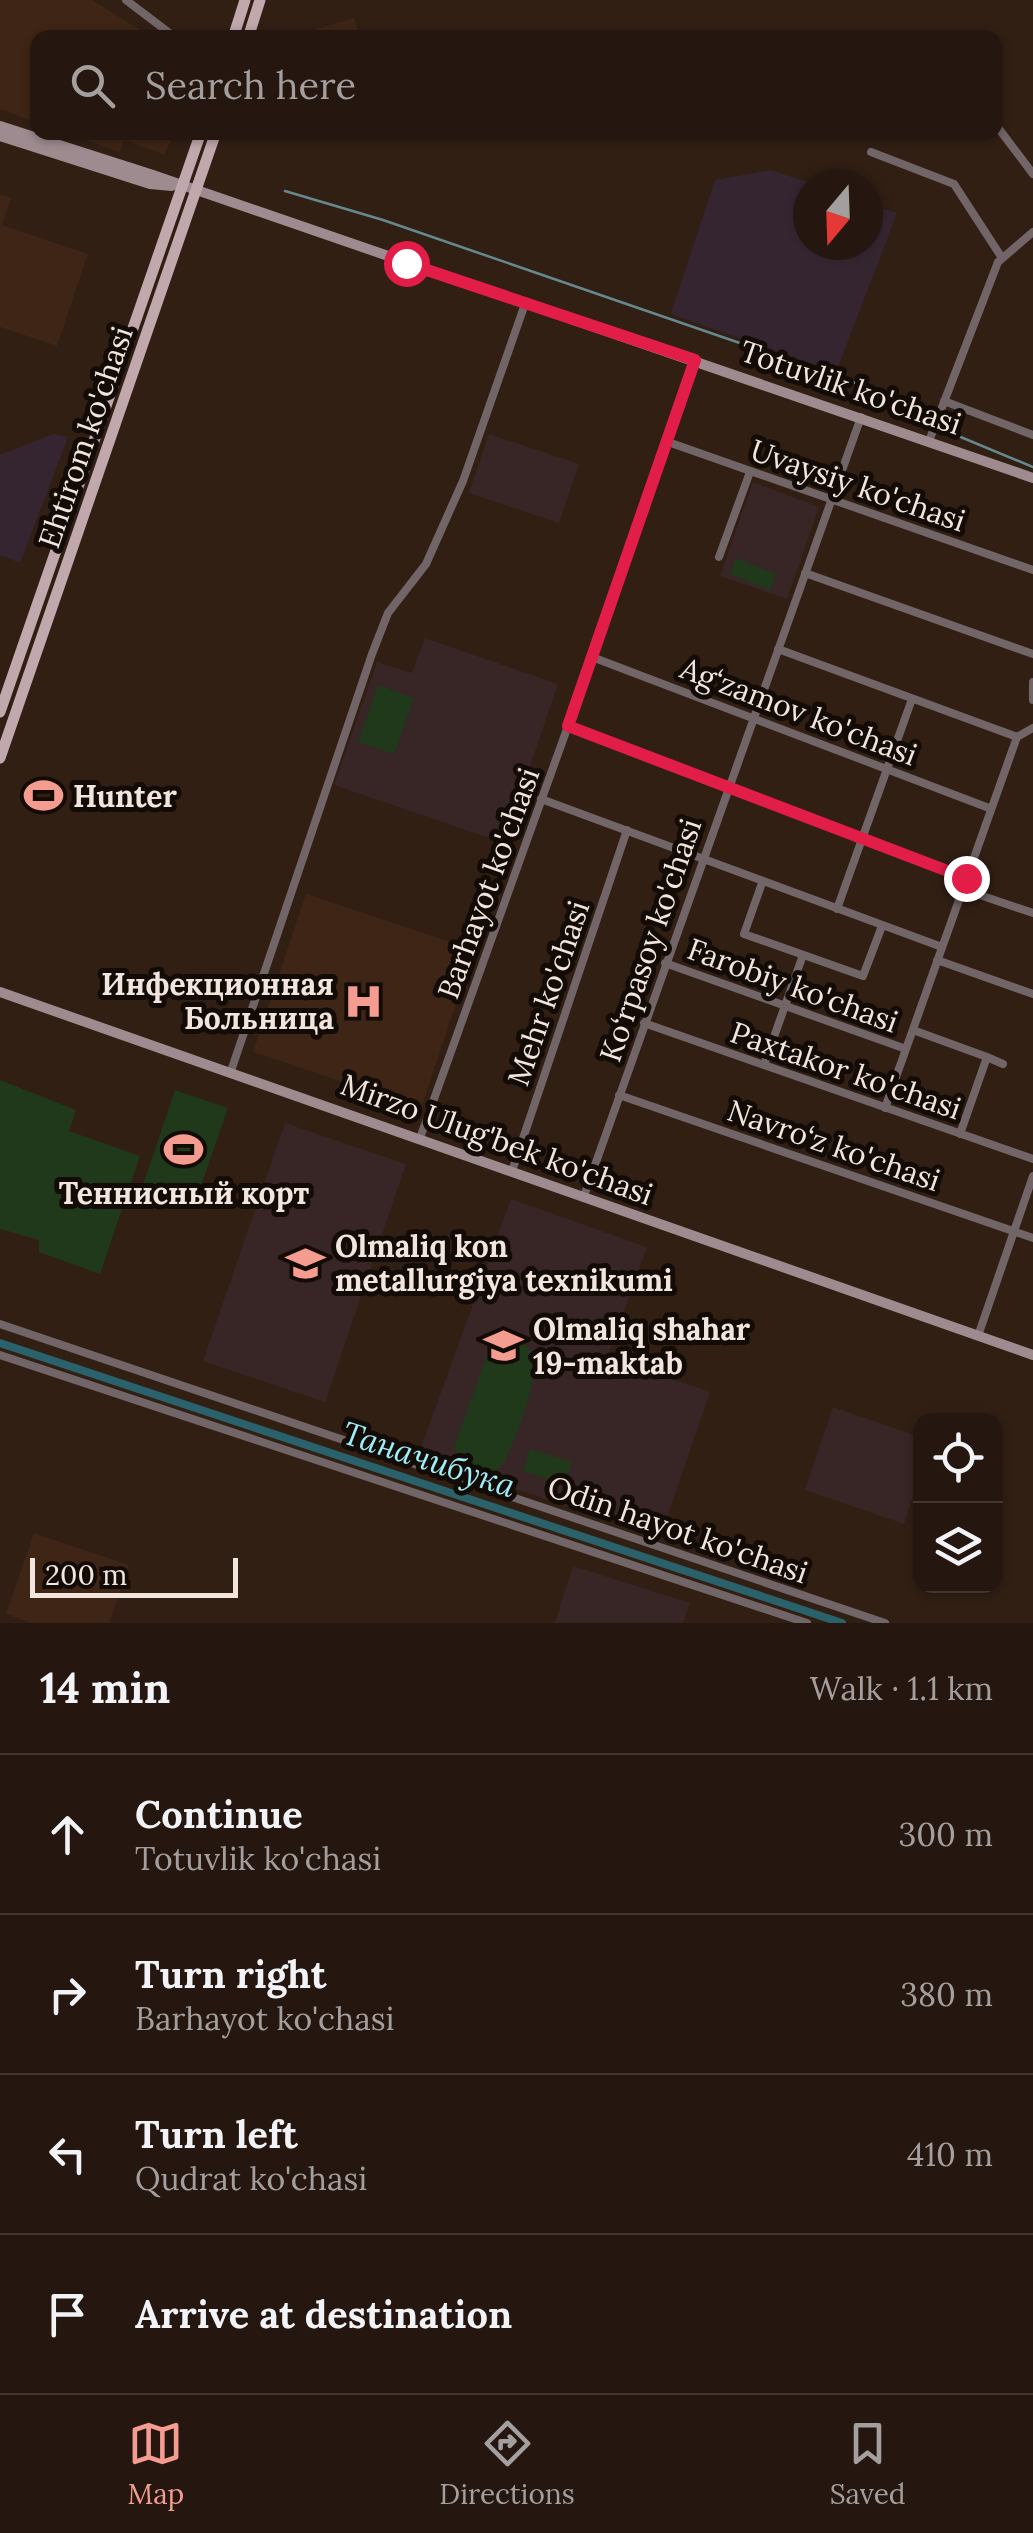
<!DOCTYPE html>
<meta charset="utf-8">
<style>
body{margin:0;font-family:Lora,serif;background:#2d2018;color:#f1f3f6}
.controls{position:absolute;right:30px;bottom:30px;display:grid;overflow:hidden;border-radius:20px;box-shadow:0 2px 8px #0004}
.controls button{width:90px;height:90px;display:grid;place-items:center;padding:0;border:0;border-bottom:2px solid #42362f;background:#25170f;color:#f1f3f6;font:50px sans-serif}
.compass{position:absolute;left:793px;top:170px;width:90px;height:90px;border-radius:50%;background:#25170f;box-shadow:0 2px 8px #0004;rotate:199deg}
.scale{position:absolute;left:30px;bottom:25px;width:208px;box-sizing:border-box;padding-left:10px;border:5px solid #f2e5de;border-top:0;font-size:28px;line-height:35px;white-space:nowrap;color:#f2e5de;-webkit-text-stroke:8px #130b06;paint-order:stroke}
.stop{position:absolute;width:30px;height:30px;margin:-22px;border:8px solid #e11d48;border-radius:50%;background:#fff}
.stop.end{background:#e11d48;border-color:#fff;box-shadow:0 2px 10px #0008}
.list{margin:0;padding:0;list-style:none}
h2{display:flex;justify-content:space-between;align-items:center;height:130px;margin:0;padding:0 40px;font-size:42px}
h2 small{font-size:32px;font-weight:400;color:#a39f9e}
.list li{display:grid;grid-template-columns:65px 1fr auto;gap:30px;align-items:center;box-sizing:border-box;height:160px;padding:0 40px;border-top:2px solid #42362f}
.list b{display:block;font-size:38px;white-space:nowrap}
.list p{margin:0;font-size:32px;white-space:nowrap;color:#a39f9e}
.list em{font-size:32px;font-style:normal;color:#a39f9e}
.icon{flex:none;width:55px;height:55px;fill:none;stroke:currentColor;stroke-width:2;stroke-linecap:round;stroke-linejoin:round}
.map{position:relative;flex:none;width:1033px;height:1623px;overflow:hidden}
.search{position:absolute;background:#25170f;box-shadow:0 2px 8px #0004;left:30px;right:30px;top:30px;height:110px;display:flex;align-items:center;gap:25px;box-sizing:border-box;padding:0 35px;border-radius:20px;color:#a39f9e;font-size:38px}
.sheet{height:770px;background:#25170f}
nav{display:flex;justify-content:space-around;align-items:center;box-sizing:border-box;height:140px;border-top:2px solid #42362f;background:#25170f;font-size:28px;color:#a39f9e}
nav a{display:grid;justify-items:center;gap:5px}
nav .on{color:#f59c91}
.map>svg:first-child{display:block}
</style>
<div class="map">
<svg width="1033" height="1623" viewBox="0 0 1033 1623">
<rect width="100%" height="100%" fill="#311f14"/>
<path fill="#352530" d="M771,170L816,185H808V245H868V203L897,213L836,372L671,314L715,180Z
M53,434L68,437L20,563L0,555V455Z"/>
<path fill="#3e2516" d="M0,0H92L151,37L38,38L37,123L0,109Z
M354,18L360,37H300L299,34Z
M65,133L175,132V133L164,154L124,140L120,152Z
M0,194L11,198L2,225L88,254L57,346L0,327Z
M306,894L474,950L421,1108L253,1052Z
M34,1533L129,1565L109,1623H32L6,1614Z"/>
<path fill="#382526" d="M489,434L579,464L559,523L469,493Z
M753,482L819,507L787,599L720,576Z
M425,638L558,684L504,843L334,785L377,662L412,673Z
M285,1123L406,1164L325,1402L203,1361Z
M511,1199L647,1247L608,1356L710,1392L660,1538L418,1456Z
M833,1407L920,1437V1475L904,1524L805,1490Z
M573,1566L690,1603L683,1623H555Z"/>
<path fill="#1f391a" d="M736,558L776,574L770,590L730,574Z
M378,685L414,698L394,754L358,742Z
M0,1080L76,1110L69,1131L140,1156L100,1274L39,1252V1240L0,1229Z
M175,1090L228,1108L193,1209L141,1191Z
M513,1339C524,1343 532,1348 535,1360C539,1374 512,1452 502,1465C484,1489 454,1469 455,1444L489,1349L504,1340Z
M530,1449L572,1462L565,1484L523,1471Z"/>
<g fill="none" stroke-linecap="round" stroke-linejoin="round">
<path stroke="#65898e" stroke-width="2.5" d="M285,191L383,220L937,411
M944,415L951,433L1033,467"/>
<path stroke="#29626b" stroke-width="8" d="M0,1343L842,1623"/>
<path stroke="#716568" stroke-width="8" d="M126,0L176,38
M996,125L1033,174
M871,152L954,184L1002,258
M944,401L1033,435
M929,441L998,262L1033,232
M668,442L1033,570
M719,557L750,472
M805,573L1033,654
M778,649L1017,737L1033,728
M592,657L989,808
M1033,682V700
M568,726L967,878
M541,799L942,947
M762,883L744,934L863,976L882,926
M962,889L1033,913
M837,909L912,699
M937,960L1033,994
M665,963L906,1049
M644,1023L1033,1159
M913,1030L987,1057L960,1134
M987,1057L1003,1064
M764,1065L803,955
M231,1071L372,654L388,613L426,564L463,481L525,304
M619,1095L1033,1238
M885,1108L1017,737
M420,1138L568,726L695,360
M512,1171L627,830
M584,1196L861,417
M0,1324L885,1623
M978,1336L1033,1176
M0,1355L807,1623"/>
<path stroke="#9e8b8f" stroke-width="10" d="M0,126L153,175L1033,478
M0,136L150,184L172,186
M0,992L1033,1355"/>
<path stroke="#c0a8ad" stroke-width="11" d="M233,38L245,0
M248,38L260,0
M0,712L201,132
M0,758L216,132"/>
</g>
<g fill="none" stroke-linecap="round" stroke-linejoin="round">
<path stroke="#e11d48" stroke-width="12" d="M406,263L695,360L568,726L966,878"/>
</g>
<defs>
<symbol id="stadium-bare" viewBox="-9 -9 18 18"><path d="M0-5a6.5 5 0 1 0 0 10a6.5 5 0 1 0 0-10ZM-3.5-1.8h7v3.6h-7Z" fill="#f59c91" stroke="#130b06" stroke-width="2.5" paint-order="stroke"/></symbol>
<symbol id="hospital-bare" viewBox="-9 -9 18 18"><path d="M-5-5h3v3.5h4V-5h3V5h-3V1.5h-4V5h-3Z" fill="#f59c91" stroke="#130b06" stroke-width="2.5" paint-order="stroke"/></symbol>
<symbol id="university-bare" viewBox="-9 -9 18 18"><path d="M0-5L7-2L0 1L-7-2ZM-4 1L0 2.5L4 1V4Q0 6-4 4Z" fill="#f59c91" stroke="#130b06" stroke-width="2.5" paint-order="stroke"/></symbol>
<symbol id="school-bare" viewBox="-9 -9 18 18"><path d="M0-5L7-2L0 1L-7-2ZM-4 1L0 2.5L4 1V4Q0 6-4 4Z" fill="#f59c91" stroke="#130b06" stroke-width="2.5" paint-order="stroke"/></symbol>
</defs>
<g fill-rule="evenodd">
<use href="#stadium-bare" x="16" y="768" width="55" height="55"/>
<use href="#hospital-bare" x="336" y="974" width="55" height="55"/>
<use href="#stadium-bare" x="156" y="1122" width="55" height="55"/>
<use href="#university-bare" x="278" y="1236" width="55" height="55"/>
<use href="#school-bare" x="476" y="1318" width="55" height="55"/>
</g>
<g text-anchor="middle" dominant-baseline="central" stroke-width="10" stroke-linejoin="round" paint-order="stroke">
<g font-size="30" fill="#f2e5de" stroke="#130b06">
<text transform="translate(851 387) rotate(19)">Totuvlik ko'chasi</text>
<text transform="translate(85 437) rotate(-71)">Ehtirom ko'chasi</text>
<text transform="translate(858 485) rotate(19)">Uvaysiy ko'chasi</text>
<text transform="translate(799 711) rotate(21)">Ag‘zamov ko'chasi</text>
<text transform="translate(488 883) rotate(-70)">Barhayot ko'chasi</text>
<text transform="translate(650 940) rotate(-71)">Ko‘rpasoy ko'chasi</text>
<text transform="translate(793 985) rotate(20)">Farobiy ko'chasi</text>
<text transform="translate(548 993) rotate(-71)">Mehr ko'chasi</text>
<text transform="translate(846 1070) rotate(19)">Paxtakor ko'chasi</text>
<text transform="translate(497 1139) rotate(20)">Mirzo Ulug'bek ko'chasi</text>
<text transform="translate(834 1145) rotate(19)">Navro‘z ko'chasi</text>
<text transform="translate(678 1529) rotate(19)">Odin hayot ko'chasi</text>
</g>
<g font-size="30" font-weight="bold" fill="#f2e5de" stroke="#130b06" text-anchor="start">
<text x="73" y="796">Hunter</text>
<text x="334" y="984" text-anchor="end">Инфекционная<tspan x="334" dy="34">Больница</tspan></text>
<text x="184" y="1193" text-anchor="middle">Теннисный корт</text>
<text x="335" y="1246">Olmaliq kon<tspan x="335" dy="34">metallurgiya texnikumi</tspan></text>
<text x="533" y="1329">Olmaliq shahar<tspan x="533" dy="34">19-maktab</tspan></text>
</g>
<g font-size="32" font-style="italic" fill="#9feefb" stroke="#130b06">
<text transform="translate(429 1459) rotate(18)">Таначибука</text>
</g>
</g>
</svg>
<div class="controls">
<button><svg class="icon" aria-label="locate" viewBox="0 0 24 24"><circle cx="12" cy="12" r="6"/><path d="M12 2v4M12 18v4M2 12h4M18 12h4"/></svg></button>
<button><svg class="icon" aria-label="layers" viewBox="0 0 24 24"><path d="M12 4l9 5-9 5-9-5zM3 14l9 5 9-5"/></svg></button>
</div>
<svg class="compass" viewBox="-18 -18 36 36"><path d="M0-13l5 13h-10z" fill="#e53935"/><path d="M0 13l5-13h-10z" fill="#a39f9e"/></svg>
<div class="scale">200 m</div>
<div class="stop" style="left:406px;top:263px"></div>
<div class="stop end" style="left:966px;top:878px"></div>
<div class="search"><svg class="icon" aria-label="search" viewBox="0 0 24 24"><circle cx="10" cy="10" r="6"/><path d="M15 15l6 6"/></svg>Search here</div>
</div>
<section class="sheet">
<h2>14 min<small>Walk · 1.1 km</small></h2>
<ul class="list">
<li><svg class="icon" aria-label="ahead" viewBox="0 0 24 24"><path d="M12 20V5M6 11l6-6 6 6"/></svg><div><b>Continue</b><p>Totuvlik ko'chasi</p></div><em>300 m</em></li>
<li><svg class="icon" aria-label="right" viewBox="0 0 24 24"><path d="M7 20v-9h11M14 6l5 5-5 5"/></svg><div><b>Turn right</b><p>Barhayot ko'chasi</p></div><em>380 m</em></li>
<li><svg class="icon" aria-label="left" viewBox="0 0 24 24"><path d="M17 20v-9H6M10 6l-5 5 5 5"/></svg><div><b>Turn left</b><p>Qudrat ko'chasi</p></div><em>410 m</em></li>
<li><svg class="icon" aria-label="arrive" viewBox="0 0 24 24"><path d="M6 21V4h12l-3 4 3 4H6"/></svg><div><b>Arrive at destination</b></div></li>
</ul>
</section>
<nav>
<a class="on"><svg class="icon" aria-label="map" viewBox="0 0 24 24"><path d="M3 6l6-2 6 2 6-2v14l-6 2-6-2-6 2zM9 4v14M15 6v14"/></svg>Map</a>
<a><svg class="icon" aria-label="directions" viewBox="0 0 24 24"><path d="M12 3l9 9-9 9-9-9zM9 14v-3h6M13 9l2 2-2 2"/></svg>Directions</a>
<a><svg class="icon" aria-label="saved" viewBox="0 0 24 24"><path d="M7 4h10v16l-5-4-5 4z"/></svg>Saved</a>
</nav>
